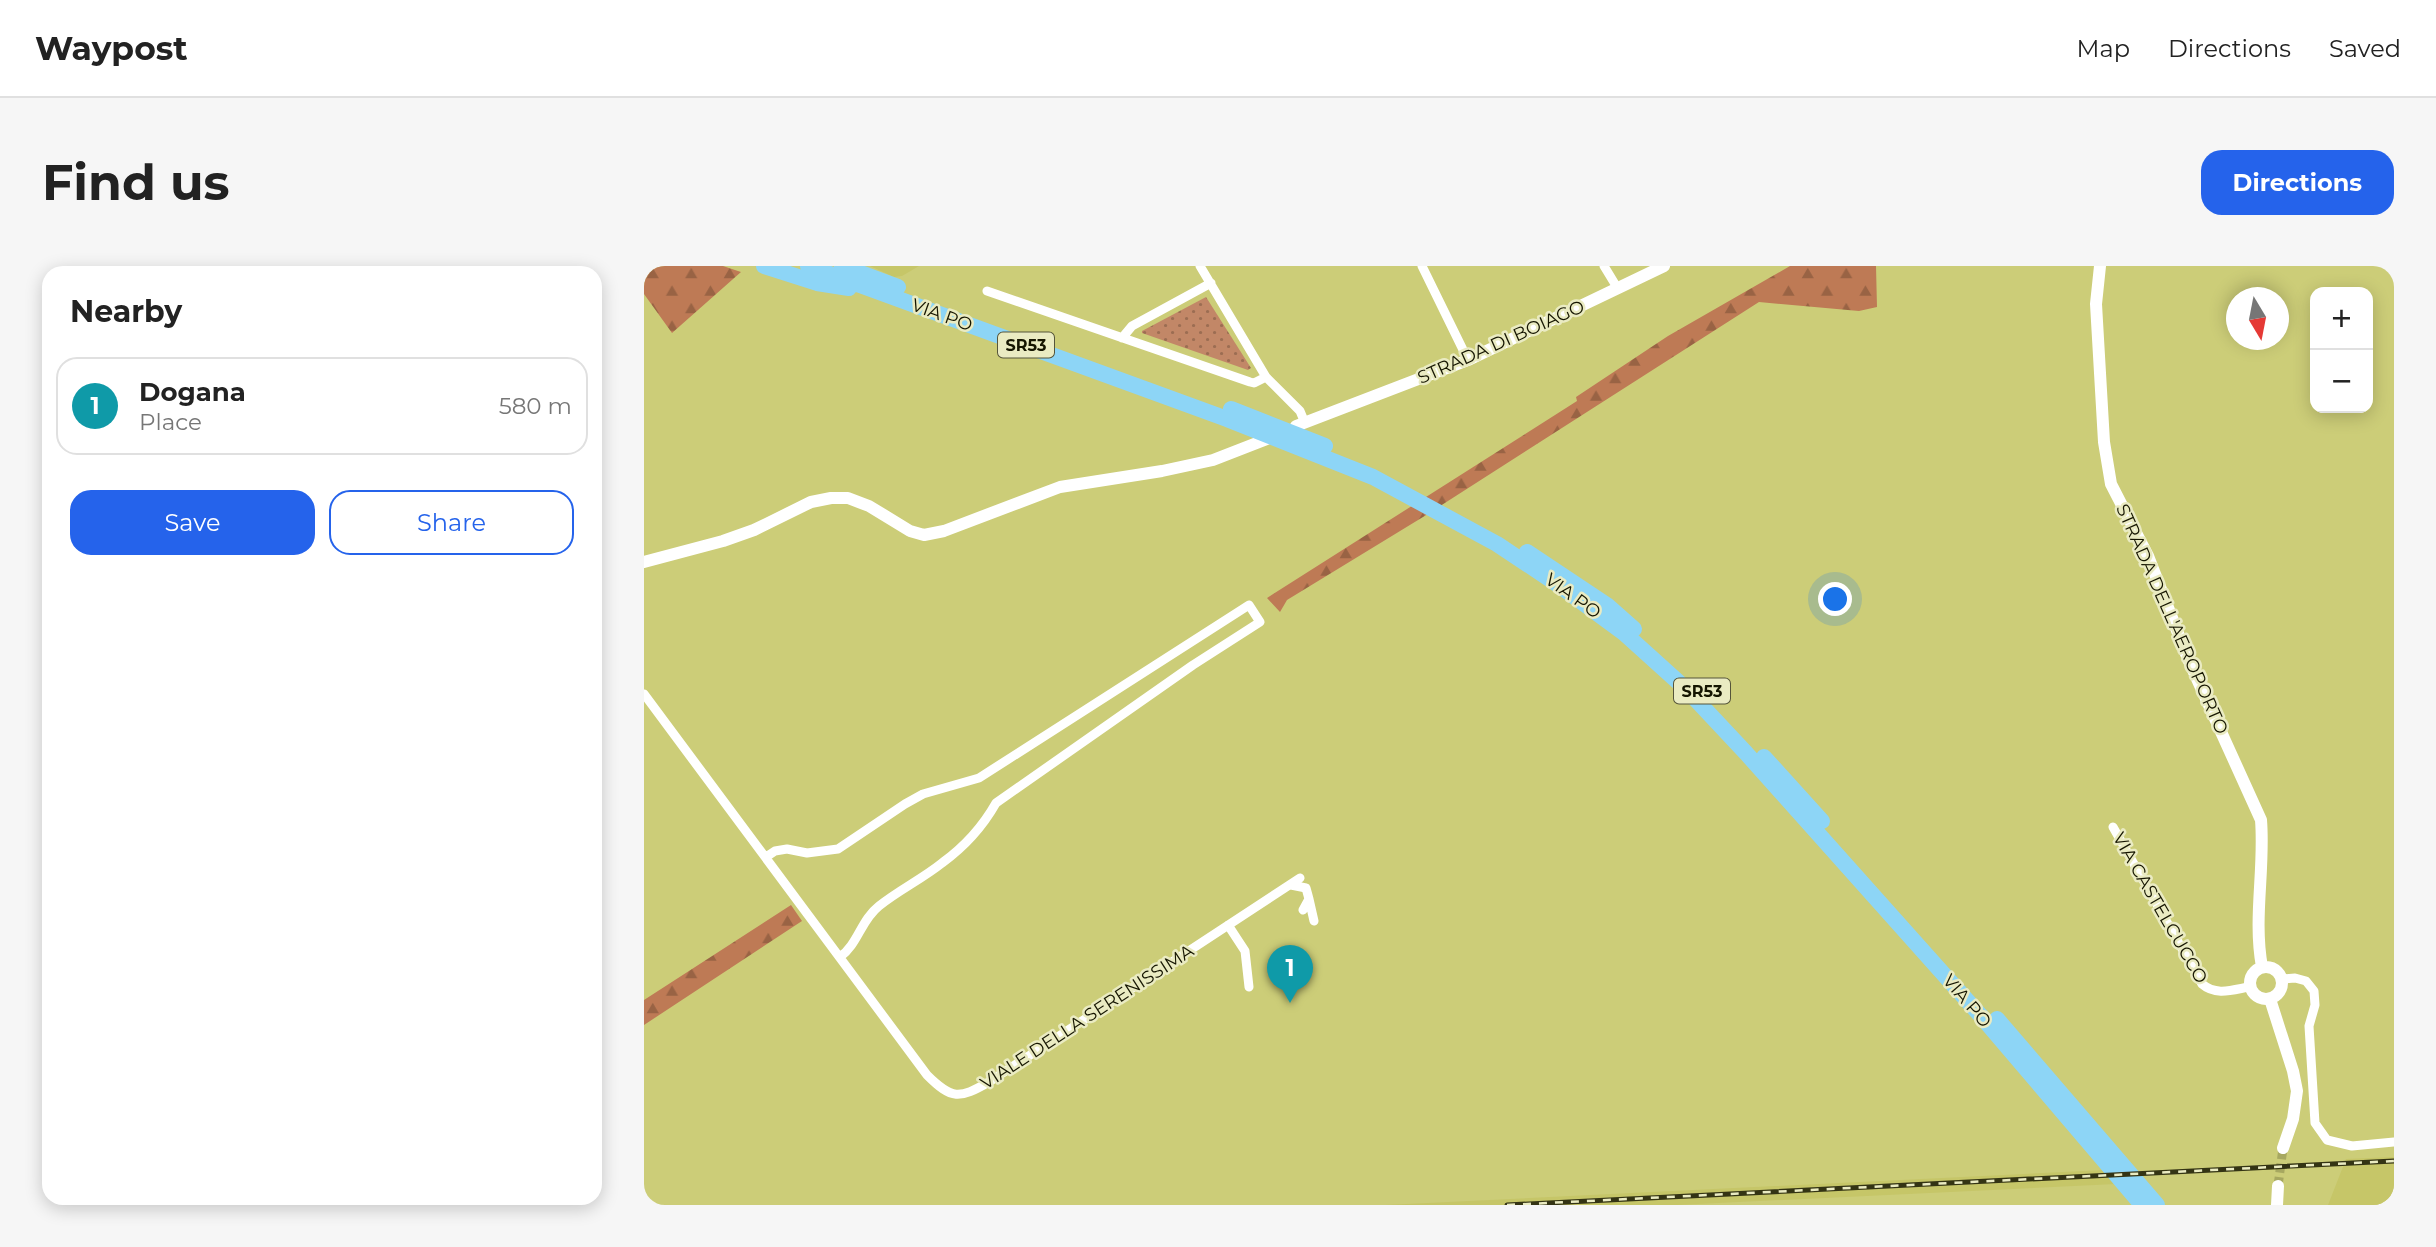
<!DOCTYPE html>
<meta charset="utf-8">
<style>
body{margin:0;font-family:Montserrat,sans-serif;background:#f6f6f6;color:#222}
.controls{position:absolute;right:21px;top:21px;display:grid;overflow:hidden;border-radius:14px;box-shadow:0 4px 18px #0003}
.controls button{width:63px;height:63px;display:grid;place-items:center;padding:0;border:0;border-bottom:2px solid #e0e0e0;background:#fff;color:#222;font:35px sans-serif}
.compass{position:absolute;left:1582px;top:21px;width:63px;height:63px;border-radius:50%;background:#fff;box-shadow:0 4px 18px #0003;rotate:170deg}
.you{position:absolute;left:1192px;top:334px;width:24px;height:24px;margin:-18px;border:5px solid #fff;border-radius:50%;background:#1a73e8;box-shadow:0 0 0 10px #1a73e833}
.badge{display:grid;place-items:center;width:46px;height:46px;border-radius:50%;background:#2563eb;color:#fff;font-size:23px;font-weight:700}
.pin{position:absolute;translate:-50% -58px;filter:drop-shadow(0 2px 4px #0008)}
.pin::after{content:'';position:absolute;top:37px;width:24px;height:21px;background:inherit;clip-path:polygon(0 0,100% 0,50% 100%)}
.list{margin:0;padding:0;list-style:none}
h2{display:flex;justify-content:space-between;align-items:center;height:91px;margin:0;padding:0 28px;font-size:30px}
h2 small{font-size:23px;font-weight:400;color:#767676}
.list li{display:grid;grid-template-columns:46px 1fr auto;gap:21px;align-items:center;box-sizing:border-box;height:98px;margin:0 14px 14px;padding:0 14px;border:2px solid #e0e0e0;border-radius:21px}
.list b{display:block;font-size:26px;white-space:nowrap}
.list p{margin:0;font-size:23px;white-space:nowrap;color:#767676}
.list em{font-size:23px;font-style:normal;color:#767676}
.actions{display:flex;gap:14px;padding:21px 28px}
.actions a{flex:1;padding:16px 0;border:2px solid #2563eb;border-radius:21px;text-align:center;font-size:24px;color:#2563eb}
.actions .main{background:#2563eb;color:#fff}
.map{position:relative;flex:none;width:1750px;height:939px;overflow:hidden;border-radius:21px}
header{display:flex;align-items:center;gap:42px;box-sizing:border-box;height:98px;padding:0 35px;background:#fff;border-bottom:2px solid #e0e0e0}
header strong{font-size:33px}
nav{display:flex;gap:38px;margin-inline-start:auto;font-size:24px}
.intro{display:flex;align-items:center;justify-content:space-between;box-sizing:border-box;height:168px;padding:0 42px}
h1{margin:0;font-size:49px}
.button{padding:18px 32px;border-radius:21px;background:#2563eb;color:#fff;font-size:24px;font-weight:700}
main{display:flex;gap:42px;padding:0 42px}
aside{flex:1;background:#fff;border-radius:21px;box-shadow:0 4px 18px #0003}
.map>svg:first-child{display:block}
</style>
<header>
<strong>Waypost</strong>
<nav><a>Map</a><a>Directions</a><a>Saved</a></nav>
</header>
<div class="intro"><h1>Find us</h1><a class="button">Directions</a></div>
<main>
<aside>
<h2>Nearby<small></small></h2>
<ul class="list">
<li><span class="badge" style="background:#0f9aa8">1</span><div><b>Dogana</b><p>Place</p></div><em>580 m</em></li>
</ul>
<div class="actions"><a class="main">Save</a><a>Share</a></div>
</aside>
<div class="map">
<svg width="1750" height="939" viewBox="0 0 1750 939">
<defs>
<pattern id="grass-dots" width="8" height="8" patternUnits="userSpaceOnUse" patternTransform="scale(1.75)"><rect width="8" height="8" fill="#c28767"/><path d="M2 2h.1M6 6h.1" fill="none" stroke="#9c6d52" stroke-width="1.8" stroke-linecap="round"/></pattern>
<pattern id="forest-firs" width="22" height="20" patternUnits="userSpaceOnUse" patternTransform="scale(1.75)"><rect width="22" height="20" fill="#be7a55"/><path d="M5 1l3.5 6h-7zM16 11l3.5 6h-7z" fill="#996344"/></pattern>
</defs>
<rect width="100%" height="100%" fill="#cccd78"/>
<path fill="#c6c668" d="M226,0H275L258,10L250,11Z
M1750,891V939H1684L1702,893Z
M1460,904L1472,918L1033,939H742Z"/>
<path fill="url(#grass-dots)" d="M562,31L607,102L604,104L498,67V65Z"/>
<path fill="url(#forest-firs)" d="M0,0H79L97,6L28,67L0,28Z
M1146,0H1232L1233,41L1215,45L1115,36L779,251L643,334L636,346L623,332L933,135L932,131L1024,70Z
M147,639L158,655L0,759V734Z"/>
<g fill="none" stroke-linecap="round" stroke-linejoin="round">
<path stroke="#a7a860" stroke-width="9" stroke-dasharray="9 4.5" stroke-linecap="butt" d="M1634,920L1639,882"/>
<path stroke="#fff" stroke-width="9" d="M556,0L622,111L656,145L661,157
M778,0L824,94
M960,0L974,23
M343,25L606,116L610,117L622,111
M478,72L488,60L567,17
M0,428L283,809C308,834 315,833 345,816L656,612
M1469,561L1558,718C1572,730 1588,724 1605,721
M122,591L131,585L143,583L163,587L194,583L261,538L279,528L335,512L605,339L616,356L549,399L352,537C339,560 320,581 298,597C278,613 255,624 235,640C217,654 214,678 196,691
M647,619L662,622L665,633L659,644
M665,633L670,655
M584,659L601,685L605,721
M1638,713L1651,712L1662,715L1670,725L1671,739L1665,760L1671,857L1683,874L1708,880L1750,876"/>
<path stroke="#fff" stroke-width="12" d="M1456,0L1452,38L1460,176L1467,218L1504,290L1544,393L1617,554C1621,603 1609,652 1618,701
M652,160L824,94L1020,0
M0,296L79,275L110,264L167,236L187,232H204L225,240L266,265L280,269L300,265L416,221L518,205L569,194L623,173
M1606 717a16 16 0 1 1 32 0a16 16 0 1 1-32 0Z
M1626,733L1649,805L1653,825L1649,853L1639,882
M1633,939L1634,920"/>
<path stroke="#8dd5f6" stroke-width="16" d="M120,0L173,17L205,22
M164,0L583,153L729,211L853,278L916,320L980,367L1042,423L1102,487L1337,750L1498,939
M198,0L254,21
M587,143L681,180
M883,286L964,340L990,363
M1120,491L1178,555
M1353,753L1513,939"/>
<defs>
<path id="rail" d="M863,939L1750,895"/>
</defs>
<use href="#rail" stroke="#343414" stroke-width="5"/>
<use href="#rail" stroke="#eaebc2" stroke-width="2.5" stroke-dasharray="8" stroke-linecap="butt"/>
</g>
<g text-anchor="middle" dominant-baseline="central" stroke-width="5" stroke-linejoin="round" paint-order="stroke">
<g fill="#eaebc2" stroke="#55553a" stroke-width="2">
<rect x="354" y="66.5" width="56" height="25" rx="5"/>
<rect x="1030" y="412.5" width="56" height="25" rx="5"/>
</g>
<g font-size="16" font-weight="bold" fill="#151500">
<text x="382" y="79">SR53</text>
<text x="1058" y="425">SR53</text>
</g>
<g font-size="18" fill="#151500" stroke="#eaebc2">
<text transform="translate(298 49) rotate(20)">VIA PO</text>
<text transform="translate(857 76) rotate(-24)">STRADA DI BOIAGO</text>
<text transform="translate(929 330) rotate(36)">VIA PO</text>
<text transform="translate(1528 353) rotate(66)">STRADA DELL'AEROPORTO</text>
<text transform="translate(1516 642) rotate(60)">VIA CASTELCUCCO</text>
<text transform="translate(1323 735) rotate(49)">VIA PO</text>
<text transform="translate(443 751) rotate(-33)">VIALE DELLA SERENISSIMA</text>
</g>
</g>
</svg>
<div class="controls">
<button>+</button>
<button>−</button>
</div>
<svg class="compass" viewBox="-18 -18 36 36"><path d="M0-13l5 13h-10z" fill="#e53935"/><path d="M0 13l5-13h-10z" fill="#767676"/></svg>
<div class="you"></div>
<div class="pin badge" style="left:646px;top:737px;background:#0f9aa8">1</div>
</div>
</main>
